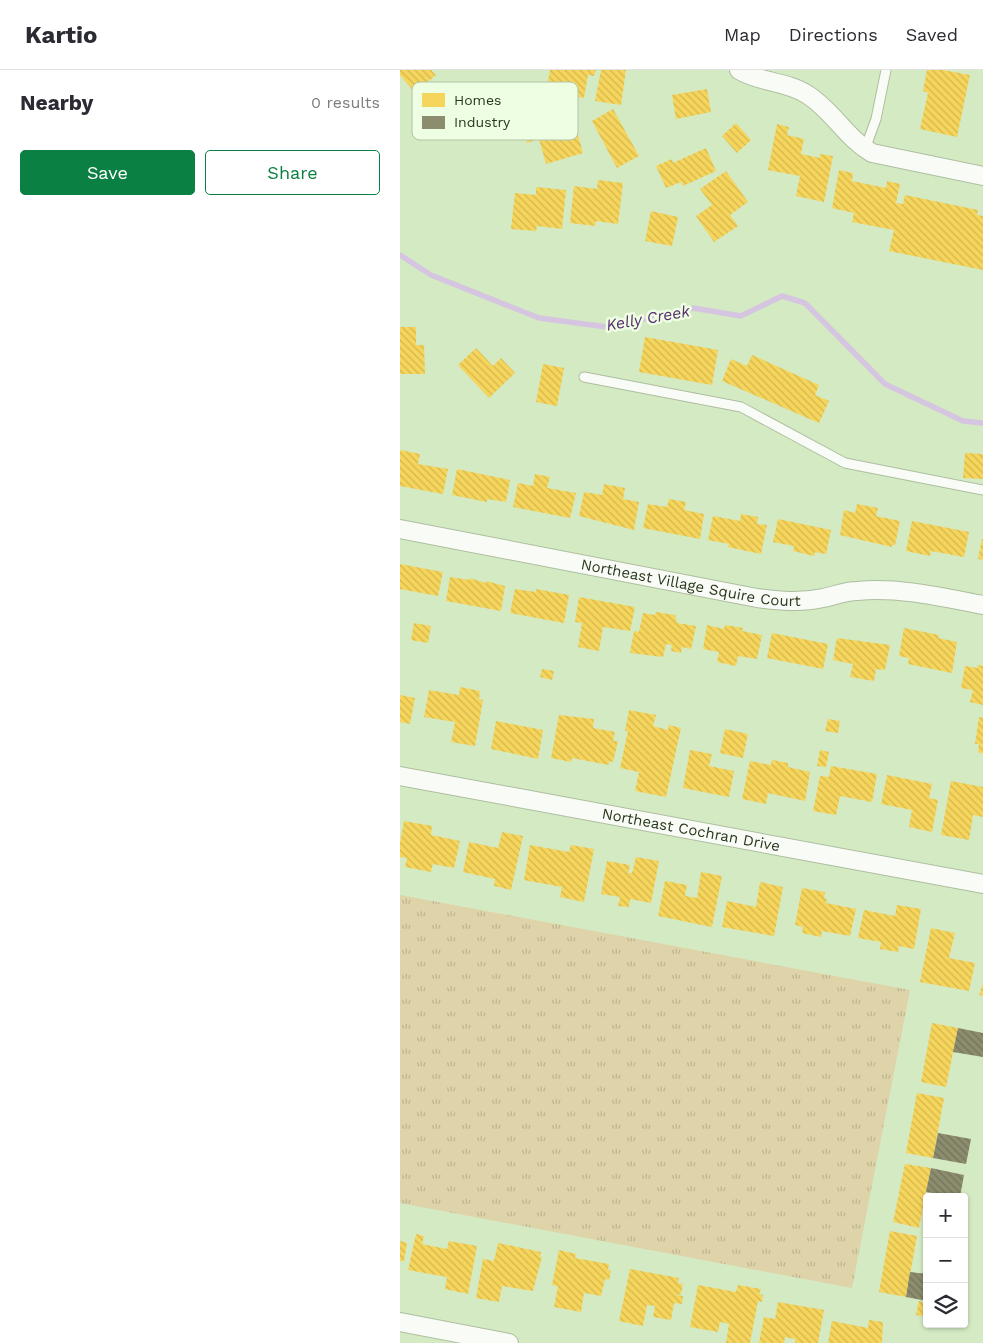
<!DOCTYPE html>
<meta charset="utf-8">
<style>
body{margin:0;font-family:"Work Sans",sans-serif;background:#f7f7f7;color:#2b2b33}
.controls{position:absolute;right:15px;bottom:15px;display:grid;overflow:hidden;border-radius:5px;box-shadow:0 1px 4px #0004}
.controls button{width:45px;height:45px;display:grid;place-items:center;padding:0;border:0;border-bottom:1px solid #e1e1e2;background:#fff;color:#2b2b33;font:25px sans-serif}
.list{margin:0;padding:0;list-style:none}
h2{display:flex;justify-content:space-between;align-items:center;height:65px;margin:0;padding:0 20px;font-size:21px}
h2 small{font-size:16px;font-weight:400;color:#7c7c81}
.actions{display:flex;gap:10px;padding:15px 20px}
.actions a{flex:1;padding:11px 0;border:1px solid #0b8043;border-radius:5px;text-align:center;font-size:18px;color:#0b8043}
.actions .main{background:#0b8043;color:#fff}
.icon{flex:none;width:28px;height:28px;fill:none;stroke:currentColor;stroke-width:2;stroke-linecap:round;stroke-linejoin:round}
.map{position:relative;flex:none;width:583px;height:1273px;overflow:hidden}
header{display:flex;align-items:center;gap:30px;box-sizing:border-box;height:70px;padding:0 25px;background:#fff;border-bottom:1px solid #e1e1e2}
header strong{font-size:24px}
nav{display:flex;gap:28px;margin-inline-start:auto;font-size:18px}
main{display:flex}
aside{flex:1;background:#fff}
.map>svg:first-child{display:block}
</style>
<header>
<strong>Kartio</strong>
<nav><a>Map</a><a>Directions</a><a>Saved</a></nav>
</header>
<main>
<aside>
<h2>Nearby<small>0 results</small></h2>
<ul class="list">
</ul>
<div class="actions"><a class="main">Save</a><a>Share</a></div>
</aside>
<div class="map">
<svg width="583" height="1273" viewBox="0 0 583 1273">
<defs>
<pattern id="grass-tufts" width="24" height="20" patternUnits="userSpaceOnUse" patternTransform="scale(1.25)"><rect width="24" height="20" fill="#ded3a9"/><path d="M3 7l-1-3M5 7V3M7 7l1-3M15 17l-1-3M17 17v-4M19 17l1-3" fill="none" stroke="#beb691"/></pattern>
<pattern id="homes-back-hatch" width="6" height="6" patternUnits="userSpaceOnUse" patternTransform="scale(1.25)"><rect width="6" height="6" fill="#f6d55c"/><path d="M-1 5l2 2M0 0l6 6M5-1l2 2" fill="none" stroke="#d3b74f"/></pattern>
<pattern id="industry-back-hatch" width="6" height="6" patternUnits="userSpaceOnUse" patternTransform="scale(1.25)"><rect width="6" height="6" fill="#8c8c6e"/><path d="M-1 5l2 2M0 0l6 6M5-1l2 2" fill="none" stroke="#72735a"/></pattern>
</defs>
<rect width="100%" height="100%" fill="#d4eac3"/>
<path fill="url(#grass-tufts)" d="M0,825L510,920L452,1218L0,1133Z"/>
<path fill="url(#homes-back-hatch)" d="M0,0H31L36,5L15,23L0,5Z
M150,0H196L194,6L188,5L184,28L146,22Z
M201,0H226L221,35L195,31Z
M527,0H543L570,5L557,67L520,59L528,23L523,21Z
M307,19L311,42L276,49L272,25Z
M158,38L164,62L176,58L183,83L146,94L139,69L127,73L120,48Z
M213,39L239,86L217,98L192,51Z
M336,53L351,70L337,83L322,66Z
M377,54L389,57L387,65L404,69L401,84L420,88V84L433,86L424,132L396,126L400,106L368,100Z
M306,78L316,101L283,116L281,112L266,118L256,96L272,89L273,93Z
M439,100L453,103L452,111L486,118L487,111L500,114L496,133L503,134L505,125L578,140L577,145L583,146V200L489,181L494,160L452,152L454,143L432,138Z
M326,101L348,132L330,145L338,156L314,172L296,146L312,135L300,119Z
M198,110L223,113L218,154L196,151L195,156L170,153L174,116L197,119Z
M136,117L166,120L162,159L137,156L136,161L111,159L115,123L136,125Z
M251,141L278,147L272,176L245,171Z
M0,257H16V275H24L25,304H0Z
M245,267L318,280L312,315L239,302Z
M76,278L93,296L101,288L115,303L89,328L58,295Z
M352,285L419,315L415,325L429,331L419,353L322,311L331,289L347,296Z
M143,294L164,298L157,336L136,332Z
M0,380L20,384L18,394L48,399L43,424L0,416Z
M565,383L583,384V409L563,408Z
M57,399L110,410L106,432L87,429V432L52,425Z
M135,404L150,407L147,418L176,423L170,448L113,437L118,413L133,416Z
M204,414L225,418L223,429L239,432L234,460L179,446L184,422L202,425Z
M269,429L286,432L284,440L304,444L300,469L243,458L248,434L267,437Z
M457,434L478,438L476,446L500,451L495,475H492V477L440,465L444,440L455,443Z
M341,444L358,447L357,454L367,455L361,484L328,477L329,474L308,470L313,446L340,451Z
M378,449L431,460L426,484L415,482L414,486L393,481L394,476L373,472Z
M512,451L569,462L564,487L531,481L530,486L506,481Z
M582,469H583V490L578,489Z
M0,494L43,502L38,526L0,519Z
M50,507L69,510V508L86,513V511L105,516L101,541L46,531Z
M115,519L136,522V519L169,525L164,553L110,543Z
M179,527L235,537L230,561L203,557L199,581L178,577L182,553L175,552Z
M256,542L275,545L277,553L296,556L291,579L282,577L281,583L271,581L272,575L266,574L263,587L230,583L234,561L239,562L243,543L255,545Z
M14,553L31,556L28,573L11,570Z
M307,555L324,559L325,555L343,558L342,561L362,565L357,589L338,586L336,596L317,592L319,582L303,579Z
M504,558L539,565L538,568L557,572L552,603L508,594L509,588L499,586Z
M372,563L428,574L423,599L367,588Z
M437,568L490,575L485,600L476,599L474,611L450,607L453,594L433,590Z
M578,595L583,596V635L570,632L573,620L561,618L565,596L577,598Z
M142,599L154,601L152,610L140,607Z
M60,617L80,621L79,629L83,630L75,676L51,672L55,652L24,647L29,620L59,625Z
M0,625L15,628L10,654L0,652Z
M229,640L256,645L253,656L268,660L269,655L281,658L266,727L235,721L239,702L220,698L228,661H225Z
M159,645L194,649L193,658L215,662L213,671H218L213,692L209,691V695L172,688L171,692L151,688Z
M579,647L583,648V684L578,682L579,674H575Z
M428,649L440,651L438,663L425,661Z
M96,651L143,660L138,689L91,679Z
M325,659L348,664L343,688L320,683Z
M290,680L312,684L309,696L334,701L329,727L283,718Z
M420,680L429,682L426,697L417,696Z
M372,690L388,693V697L410,702L405,731L368,723L366,734L342,729L350,691L371,695Z
M431,696L477,704L472,732L440,726L436,745L413,741L420,706L429,707Z
M487,705L532,714L529,728L538,730L532,762L509,757L512,740L481,734Z
M551,711L583,717V747L573,745L569,770L541,765Z
M4,751L32,756L31,765L60,771L54,798L33,794L31,802L5,797L7,788L0,787V773Z
M102,762L123,766L111,820L94,816L95,809L63,802L69,772L98,778Z
M130,775L169,782L171,775L194,779L184,832L160,827L162,817L124,810Z
M236,787L259,791L251,833L230,829L229,837L218,836L220,827L201,824L207,791L230,795L228,803H232Z
M301,802L322,806L312,857L258,846L265,811L287,815L285,826L297,828Z
M360,812L383,817L374,866L322,857L327,831L356,837Z
M402,818L425,822L424,828L427,829L426,833L456,839L450,866L422,861L421,867L402,863L403,857L395,855Z
M497,835L521,839L514,879L499,876L498,882L480,879L481,872L458,868L464,840L495,846Z
M531,858L555,863L549,888L575,893L569,921L520,912Z
M583,913V926L579,925Z
M532,953L558,958L546,1017L521,1012Z
M517,1023L544,1028L533,1088L506,1083Z
M505,1094L531,1098L519,1158L493,1152Z
M490,1161L517,1166L506,1227L479,1222Z
M16,1164L24,1166L22,1174L47,1179L49,1171L77,1176L68,1224L45,1219L47,1207L8,1200Z
M0,1171L7,1173L4,1191H0Z
M98,1173L141,1182L140,1187H142L133,1221L102,1216L99,1232L76,1228L83,1189L94,1191Z
M159,1180L176,1184L175,1188L209,1194L208,1200L211,1201L209,1210L205,1209L201,1226L184,1223L181,1242L154,1237L158,1216L152,1215Z
M230,1199L279,1208L278,1213L283,1214L281,1224L276,1225L283,1226L282,1234L274,1233L271,1250L253,1247L255,1236L247,1235L243,1256L219,1251Z
M298,1215L336,1222L338,1215L361,1219L359,1224L363,1225L362,1232L358,1231L350,1273H326L329,1254L320,1252L318,1262L290,1257Z
M519,1231L527,1233V1247L516,1245Z
M378,1232L424,1240L418,1273H395V1269L385,1267L384,1273H359L364,1247L375,1249Z
M469,1250L483,1252L482,1273H428L432,1251L468,1258Z"/>
<path fill="url(#industry-back-hatch)" d="M558,958L583,963V987L553,982Z
M538,1063L571,1069L566,1094L533,1088Z
M531,1098L564,1105L560,1127L526,1122Z
M510,1202L527,1204V1231L506,1227Z"/>
<g fill="none" stroke-linecap="round" stroke-linejoin="round">
<path stroke="#d6c5e0" stroke-width="5.5" d="M0,185L31,205L139,248L207,257L293,238L341,246L382,226L405,233L485,314L563,351L583,353"/>
<defs>
<path id="lane" d="M465,79L476,49L486,0
M184,307L341,337L445,393L583,420"/>
<g id="street">
<path d="M339,0C360,13 387,11 408,25C433,41 446,68 472,83L583,106"/>
<path id="s1" d="M0,459L357,528C380,531 400,533 423,528C434,526 445,521 457,521C500,517 541,527 583,535"/>
<path id="s2" d="M0,706L583,814"/>
<path d="M0,1252L109,1273"/>
</g>
</defs>
<use href="#lane" stroke="#aebea0" stroke-width="11"/>
<use href="#street" stroke="#aebea0" stroke-width="20"/>
<use href="#lane" stroke="#f9fcf6" stroke-width="9"/>
<use href="#street" stroke="#f9fcf6" stroke-width="18"/>
</g>
<g text-anchor="middle" dominant-baseline="central" stroke-width="5" stroke-linejoin="round" paint-order="stroke">
<g font-size="15" fill="#29371c" stroke="#eefee3">
<text stroke="none"><textPath href="#s1" startOffset="296">Northeast Village Squire Court</textPath></text>
<text stroke="none"><textPath href="#s2" startOffset="296">Northeast Cochran Drive</textPath></text>
</g>
<g font-size="16" font-style="italic" fill="#582e70" stroke="#eefee3">
<text transform="translate(248 248) rotate(-10)">Kelly Creek</text>
</g>
</g>
<rect x="12" y="12" width="166" height="58" rx="8" fill="#eefee3" stroke="#b3c2a7" stroke-width="1"/>
<rect x="22" y="23" width="23" height="14" fill="#f6d55c"/>
<rect x="22" y="46" width="23" height="13" fill="#8c8c6e"/>
<g font-size="14" fill="#29371c">
<text x="54" y="35">Homes</text>
<text x="54" y="57">Industry</text>
</g>
</svg>
<div class="controls">
<button>+</button>
<button>−</button>
<button><svg class="icon" aria-label="layers" viewBox="0 0 24 24"><path d="M12 4l9 5-9 5-9-5zM3 14l9 5 9-5"/></svg></button>
</div>
</div>
</main>
